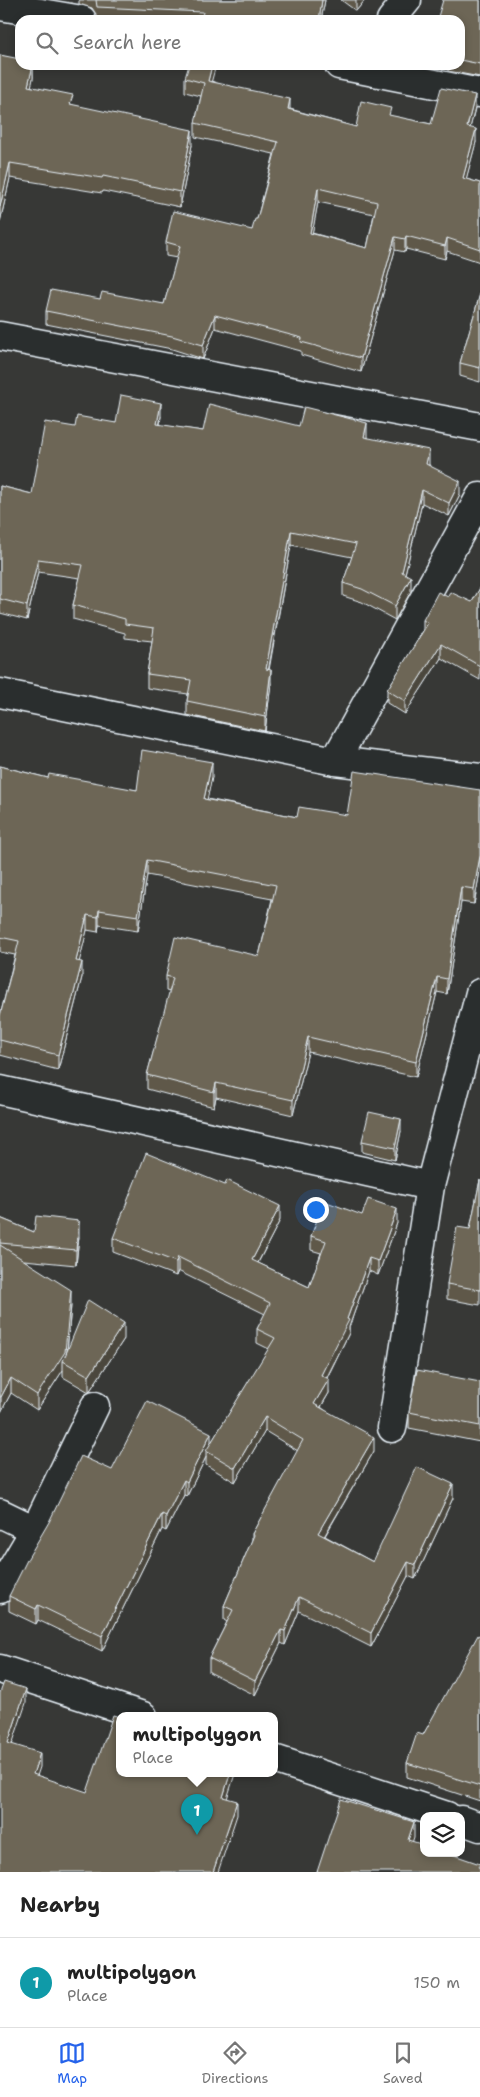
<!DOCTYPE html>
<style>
body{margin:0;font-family:"Shantell Sans",sans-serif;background:#f6f6f6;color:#222}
.controls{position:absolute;right:15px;bottom:15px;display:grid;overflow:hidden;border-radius:10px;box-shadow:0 2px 8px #0003}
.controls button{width:45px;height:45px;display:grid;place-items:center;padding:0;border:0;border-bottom:1px solid #e0e0e0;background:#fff;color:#222;font:25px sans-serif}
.you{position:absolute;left:315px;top:1209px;width:18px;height:18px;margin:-12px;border:4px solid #fff;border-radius:50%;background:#1a73e8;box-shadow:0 0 0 8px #1a73e833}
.badge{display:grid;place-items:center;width:32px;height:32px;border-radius:50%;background:#2563eb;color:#fff;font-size:16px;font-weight:700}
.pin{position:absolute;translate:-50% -41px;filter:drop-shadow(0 1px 2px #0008)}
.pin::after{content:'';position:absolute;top:26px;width:18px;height:15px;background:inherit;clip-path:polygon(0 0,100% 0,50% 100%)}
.popup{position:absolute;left:116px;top:1712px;width:162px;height:65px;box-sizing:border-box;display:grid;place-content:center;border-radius:10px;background:#fff;filter:drop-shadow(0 1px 4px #0005);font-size:16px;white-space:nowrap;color:#767676}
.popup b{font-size:19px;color:#222}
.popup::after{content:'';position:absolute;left:50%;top:100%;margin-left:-10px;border:10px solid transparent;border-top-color:#fff}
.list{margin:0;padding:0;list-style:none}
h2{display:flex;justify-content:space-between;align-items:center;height:65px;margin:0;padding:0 20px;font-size:21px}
h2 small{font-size:16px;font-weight:400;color:#767676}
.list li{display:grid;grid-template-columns:32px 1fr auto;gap:15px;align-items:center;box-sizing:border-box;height:90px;padding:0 20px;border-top:1px solid #e0e0e0}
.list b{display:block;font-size:19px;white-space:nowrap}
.list p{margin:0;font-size:16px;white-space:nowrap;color:#767676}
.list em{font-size:16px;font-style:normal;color:#767676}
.icon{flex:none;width:28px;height:28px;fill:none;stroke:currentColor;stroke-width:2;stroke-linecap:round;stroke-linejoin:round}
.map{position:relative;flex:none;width:480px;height:1872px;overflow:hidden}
.search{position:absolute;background:#fff;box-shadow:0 2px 8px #0003;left:15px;right:15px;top:15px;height:55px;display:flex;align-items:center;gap:12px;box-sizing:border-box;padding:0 18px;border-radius:15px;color:#767676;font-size:19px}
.sheet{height:155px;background:#fff}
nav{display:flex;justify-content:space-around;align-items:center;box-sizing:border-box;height:70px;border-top:1px solid #e0e0e0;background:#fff;font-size:14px;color:#767676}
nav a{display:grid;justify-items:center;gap:2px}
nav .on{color:#2563eb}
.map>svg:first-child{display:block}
</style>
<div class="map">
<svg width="480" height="1872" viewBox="0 0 480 1872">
<rect width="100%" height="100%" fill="#373836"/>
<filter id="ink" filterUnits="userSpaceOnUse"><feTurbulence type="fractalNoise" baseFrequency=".02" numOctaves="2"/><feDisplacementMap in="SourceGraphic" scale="10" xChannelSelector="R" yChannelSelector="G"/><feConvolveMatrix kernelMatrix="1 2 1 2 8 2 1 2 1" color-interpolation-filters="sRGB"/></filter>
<g filter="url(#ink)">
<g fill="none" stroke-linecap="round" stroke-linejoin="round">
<defs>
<path id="street" d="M0,6L82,20
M391,20L407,0
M339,65L480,93
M0,336L480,427
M0,693L335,761L480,778
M335,761L480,497
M0,1090L430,1186
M392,1428L430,1186L480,993
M0,1513L35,1530
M0,1589L35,1530L95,1406
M0,1669L143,1716
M274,1759L447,1816
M461,1820L480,1827"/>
</defs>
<use href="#street" stroke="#e8f1f8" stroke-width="31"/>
<use href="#street" stroke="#2a2d2e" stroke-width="28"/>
</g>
<path fill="#5e584a" stroke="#e8f1f8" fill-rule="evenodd" d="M79,0H325L321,20H97L96,14L92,8L79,4Z
M341,0H365L356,11Z
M480,0V77L448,71V65H460V20Z
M0,55L33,65V78L31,86L73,105L192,145L180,207L103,191L102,193L10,178L0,222Z
M185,78L211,81L290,109L356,127L391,116L431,124L475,108L470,128L476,142L466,179L480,183V262L447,251L445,259L406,249L405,252L395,250L361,372L301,355V351L215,328L203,359L172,349L46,324V311L100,299L164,304L177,258L166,256V242L252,230L257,219L274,154L195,137V123L201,96L185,92ZM318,202L374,214L367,248L312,233Z
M480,294V382L460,376V363Z
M161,416L160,425L203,431L299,426L366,438L429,464V465L460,494L449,516L422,503L405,574L411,591L395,620L362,602L343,596V583L352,557L291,545L269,670L271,684L265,731L187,715V701L188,694L147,688V674L152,641L125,638V633L73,619V605L80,578L38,572L27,620L0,613V486L32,494L75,427L116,423Z
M480,588V680L441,658L405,714L387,703V690L423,632V620L448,597L472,602Z
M0,766L48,778L137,790L212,777L207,799L297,817L347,815L480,790V871L474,904L461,902L447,994L437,992L416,1077L308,1052L293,1115L216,1097L214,1107L147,1089V1075L170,992L166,991V976L259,956L272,899L147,875L138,931L99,925L98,932L87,930L79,961L82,977L58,1070L0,1055V1016L15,955L0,952Z
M401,1131L395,1160L362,1152V1141Z
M480,1180V1305L447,1299V1284L470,1229Z
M362,1215L397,1223L378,1275L369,1271L349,1327V1333L327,1378L329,1393L321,1407L374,1451L325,1536L373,1562L453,1498L415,1579L408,1576L371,1647L299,1611L285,1645L281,1643L255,1695L209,1672V1658L227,1622L224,1620V1606L252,1540V1534L298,1451L265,1431L235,1482L206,1465V1457L187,1496L184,1495L166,1531L162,1529L102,1651L38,1620L36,1624L9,1611V1596L112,1470L211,1443L269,1349L257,1343V1329L265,1314L178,1271L176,1276L113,1252V1238L280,1220L258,1263L309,1287L321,1253L311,1250V1236Z
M0,1218L34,1232L79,1236L76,1265L24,1260L71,1305L67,1353L124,1339L89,1392L63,1377V1370L37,1410L11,1393L1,1412H0Z
M480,1382V1442L409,1428V1412Z
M480,1636V1801L407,1777V1763Z"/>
<path fill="#4c473c" stroke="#e8f1f8" d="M322,0H325L321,20H319Z
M356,0H365L356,11Z
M33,65V78L28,101V86Z
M212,65H216L208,94V81Z
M475,95V108L467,140V127Z
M290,99V112L288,109Z
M476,129V142L463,191V178Z
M192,130V145L180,207V192Z
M10,163V178L0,222V207Z
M318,188V202L310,246V233Z
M406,236V249L405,252V239Z
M395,237V250L361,372V358Z
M447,238V251L445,259V246Z
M215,315V328L203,359V345Z
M161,403V416L157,438V424Z
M367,423V437L364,451V437Z
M429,450V464L426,478V464Z
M460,481V494L449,516V503Z
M422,490V503L402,586V572Z
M291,531V545L266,683V669Z
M38,559V572L27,620V606Z
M411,577V591L395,620V606Z
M441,644V658L405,714V701Z
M271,670V684L265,731V717Z
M212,762V777L204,814V799Z
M480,856V871L474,904V889Z
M147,860V875L138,931V916Z
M461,887V902L447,994V979Z
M99,910V925L98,932V917Z
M87,915V930L76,975V961Z
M82,962V977L58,1070V1055Z
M437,977V992L416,1077V1062Z
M308,1037V1052L293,1115V1100Z
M216,1083V1097L214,1107V1092Z
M401,1119V1131L395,1160V1148Z
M280,1206V1220L252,1274V1260Z
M397,1209V1223L378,1275V1261Z
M79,1221V1236L76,1265V1250Z
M178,1257V1271L176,1276V1262Z
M369,1258V1271L349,1327V1333L321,1389V1375L347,1319Z
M71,1290V1305L66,1362L63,1361V1370L37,1410V1395Z
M124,1323V1339L89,1392V1376Z
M11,1378V1393L1,1412V1397Z
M329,1379V1393L314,1418V1404Z
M265,1417V1431L235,1482V1468Z
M211,1433V1447L206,1451V1457L187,1496V1482Z
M374,1437V1451L318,1547V1533Z
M184,1480V1495L166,1531V1516Z
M453,1484V1498L415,1579V1565Z
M162,1514V1529L102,1651V1636Z
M408,1562V1576L371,1647V1633Z
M299,1597V1611L285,1645V1631Z
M38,1605V1620L36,1624V1609Z
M281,1630V1643L255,1695V1681Z
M26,1689V1703L8,1757V1743Z
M40,1753V1767L33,1788V1774Z
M230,1774H235L223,1811V1797Z
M237,1801V1815L218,1872H213Z
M414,1822V1837L408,1855V1840Z"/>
<path fill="#6d6656" stroke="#e8f1f8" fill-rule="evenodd" d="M96,0H322L319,20H201L203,12L97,7Z
M443,0H480V64L460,60V20H437Z
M0,55L20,59V65H33L28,86L73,95L70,104L192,130L180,192L103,176L102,178L10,163L0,207Z
M189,65H212L208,81L290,99L288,109L356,127L361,101L391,108L389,115L431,124L441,88L475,95L467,127L476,129L463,178L480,183V249L447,238L445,246L406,236L405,239L395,237L361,358L301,342L302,338L215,315L203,345L172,336L46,311L51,290L100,299L102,292L164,304L180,246L166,242L173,211L252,230L255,219H257L278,142L195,123L204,83L185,78ZM318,188L377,202L367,248L310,233Z
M480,294V368L460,363Z
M121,395L161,403L157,424L203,431L209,404L299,426L304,407L367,423L364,437L429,450L426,464L460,481L449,503L422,490L402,572L411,577L395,606L362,589L343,583L356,544L291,531L266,669L271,670L265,717L187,701L191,680L147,674L154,628L125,624V619L73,605L83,565L38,559L27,606L0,599V486L32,494L45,422L75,427L77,416L116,423Z
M480,588V666L441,644L405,701L387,690L428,623L423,620L438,592L448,597L450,592L472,602Z
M142,750L212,762L204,799L297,817L299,807L347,815L354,771L480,790V856L474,889L461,887L447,979L437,977L416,1062L308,1037L293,1100L216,1083L214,1092L147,1075L173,978L166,976L175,937L259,956L276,885L147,860L138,916L99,910L98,917L87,915L76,961L82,962L58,1055L0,1040V1016L19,941L0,937V766L48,778L49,774L137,790Z
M369,1112L401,1119L395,1148L362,1141Z
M146,1153L225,1185L227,1180L280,1206L252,1260L309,1287L326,1241L311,1236L324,1201L362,1215L368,1199L397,1209L378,1261L369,1258L347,1319L349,1320L321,1375L329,1379L314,1404L374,1437L318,1533L373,1562L417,1467L453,1484L415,1565L408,1562L371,1633L299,1597L285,1631L281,1630L255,1681L209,1658L233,1610L224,1606L254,1535L252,1534L303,1440L265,1417L235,1468L206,1451L275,1338L257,1329L270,1303L178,1257L176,1262L113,1238Z
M480,1180V1290L447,1284L457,1227L470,1229Z
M36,1216L79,1221L76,1250L0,1243V1218L34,1232Z
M0,1245L71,1290L65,1352L37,1395L11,1378L1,1397H0Z
M88,1300L124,1323L89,1376L63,1361Z
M417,1370L480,1382V1426L409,1412Z
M147,1401L211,1433L187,1482L184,1480L166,1516L162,1514L102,1636L38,1605L36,1609L9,1596L28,1558L49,1522L81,1456L112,1470Z
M478,1635L480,1636V1786L407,1763L417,1733L423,1735Z
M4,1682L26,1689L8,1743L40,1753L33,1774L87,1792L113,1715L120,1717V1774H230L223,1797L237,1801L213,1872H0V1693Z
M341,1799L414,1822L408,1840L424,1845V1853H448L480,1864L478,1867L480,1868V1872H317Z"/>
</g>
</svg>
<div class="controls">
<button><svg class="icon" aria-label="layers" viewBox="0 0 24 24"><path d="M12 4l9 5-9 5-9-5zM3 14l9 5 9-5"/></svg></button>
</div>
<div class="you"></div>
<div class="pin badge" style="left:197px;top:1835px;background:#0f9aa8">1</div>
<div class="popup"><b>multipolygon</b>Place</div>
<div class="search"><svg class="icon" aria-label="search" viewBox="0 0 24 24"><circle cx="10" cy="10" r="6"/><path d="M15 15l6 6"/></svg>Search here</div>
</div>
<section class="sheet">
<h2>Nearby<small></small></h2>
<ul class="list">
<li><span class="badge" style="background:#0f9aa8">1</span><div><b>multipolygon</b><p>Place</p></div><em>150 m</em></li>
</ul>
</section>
<nav>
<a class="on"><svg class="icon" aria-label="map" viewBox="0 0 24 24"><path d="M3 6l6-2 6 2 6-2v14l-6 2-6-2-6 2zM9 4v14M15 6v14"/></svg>Map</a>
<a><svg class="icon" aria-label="directions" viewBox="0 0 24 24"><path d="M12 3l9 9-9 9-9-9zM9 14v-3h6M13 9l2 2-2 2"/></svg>Directions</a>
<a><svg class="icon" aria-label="saved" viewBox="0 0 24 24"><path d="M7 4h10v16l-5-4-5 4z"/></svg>Saved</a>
</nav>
